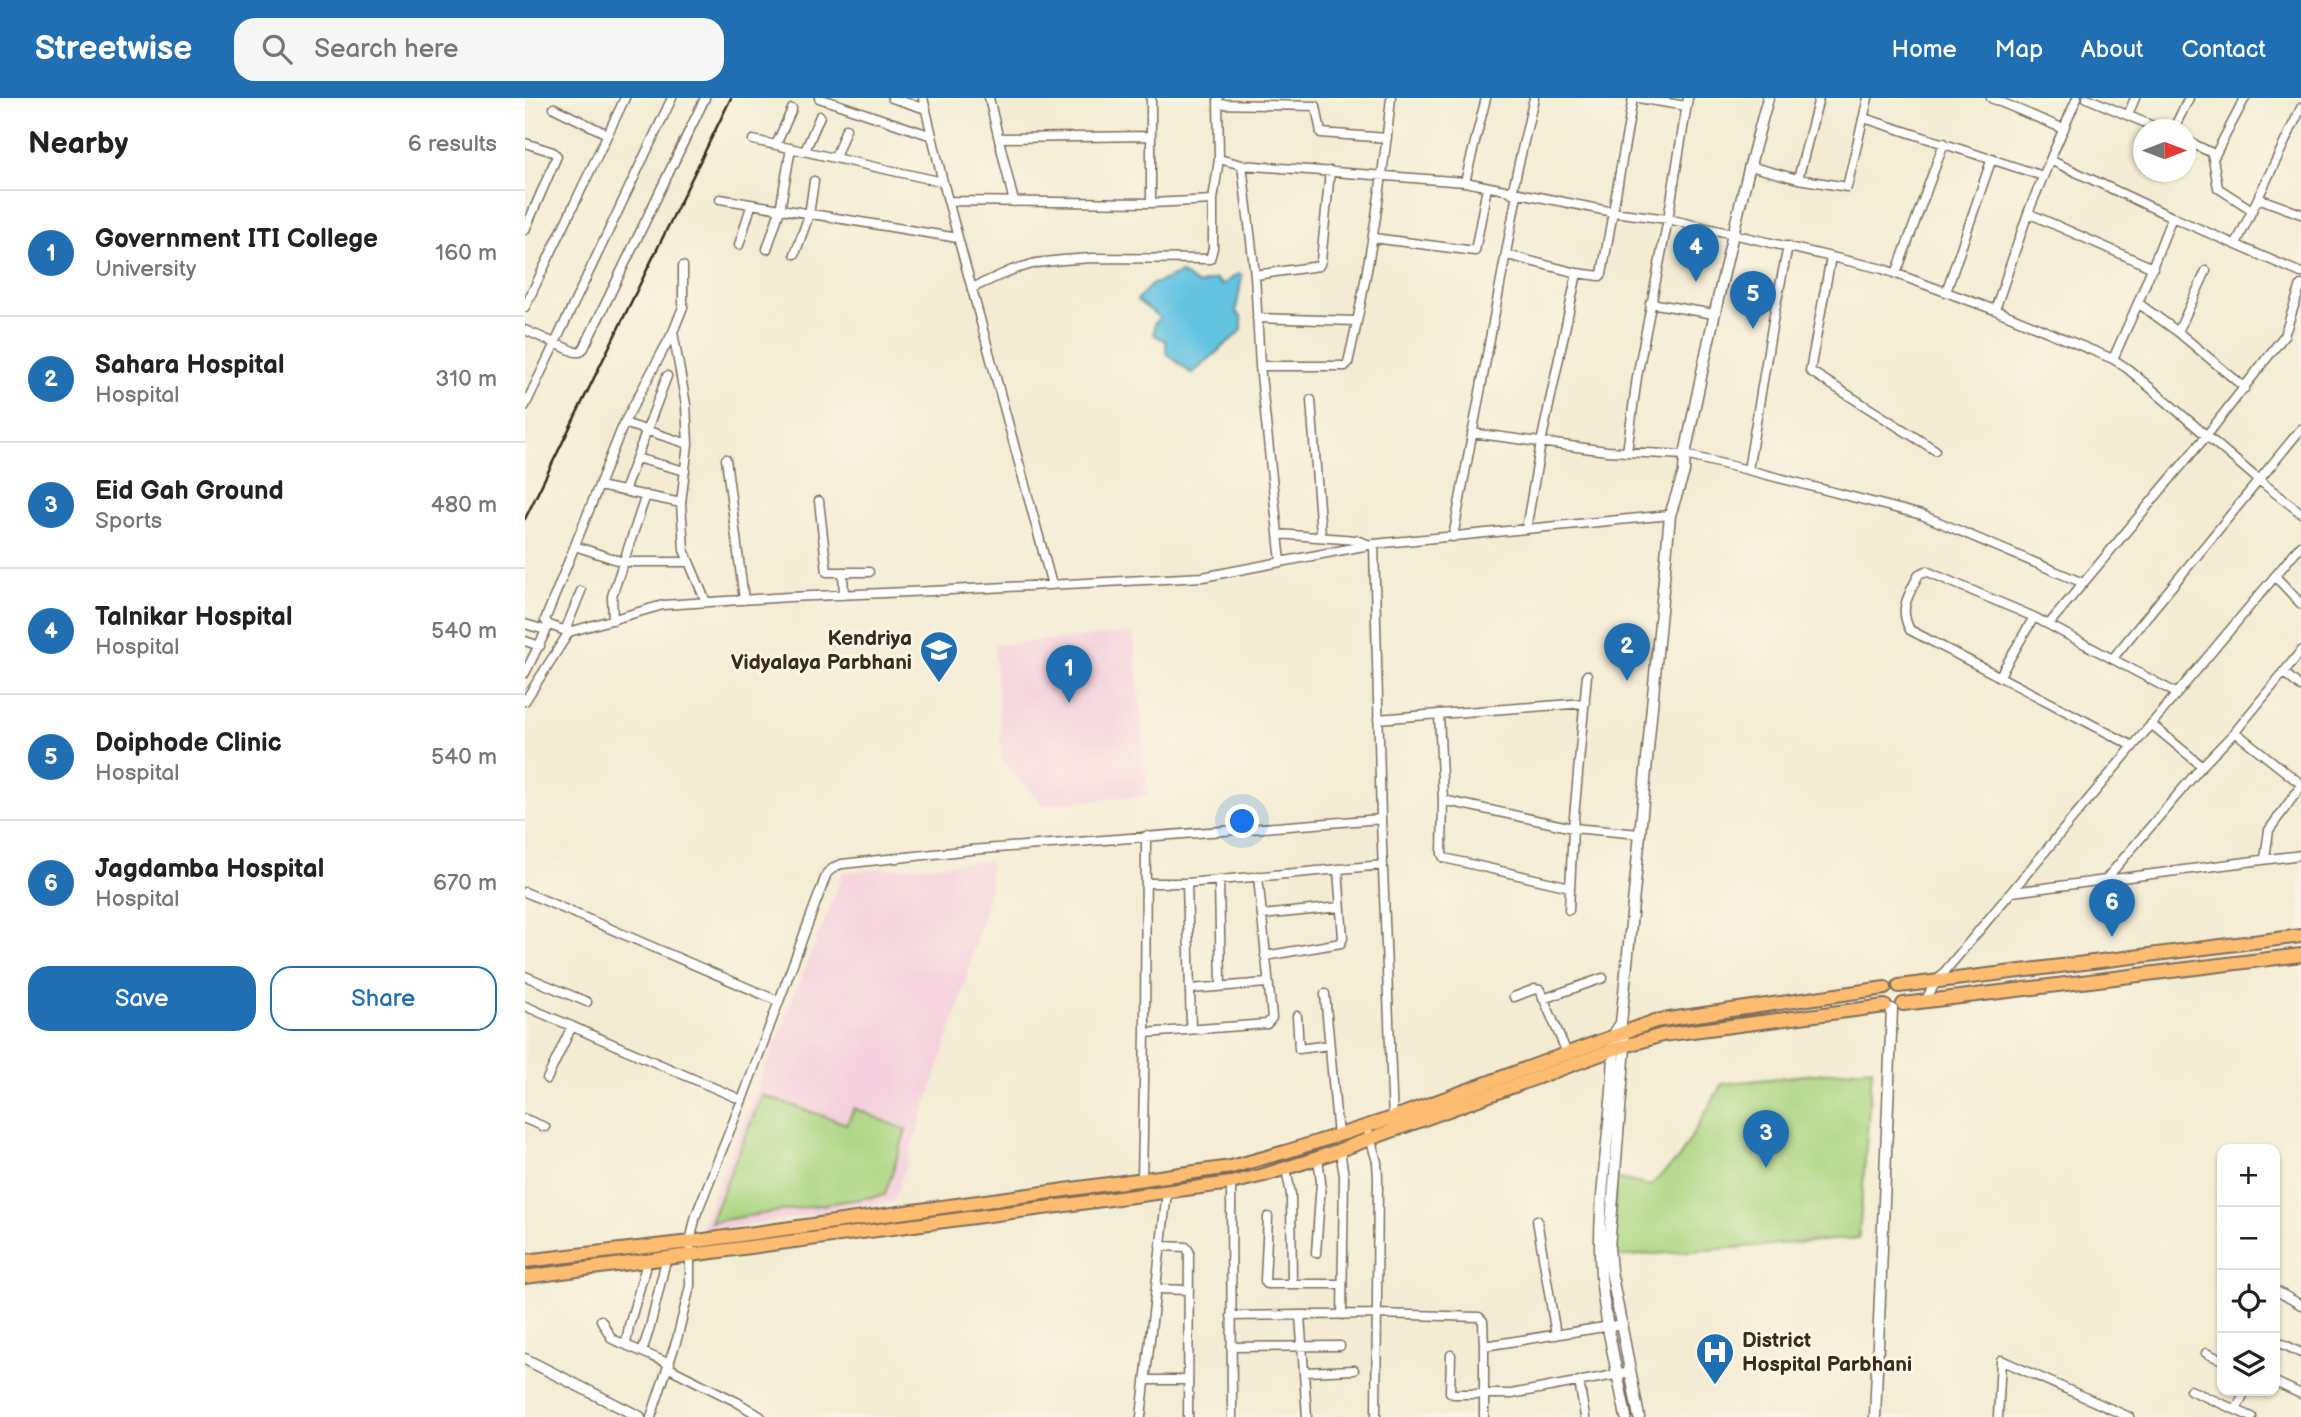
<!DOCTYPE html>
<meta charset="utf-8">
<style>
body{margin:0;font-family:"Balsamiq Sans",sans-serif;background:#f6f6f6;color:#222}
.controls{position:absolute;right:21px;bottom:21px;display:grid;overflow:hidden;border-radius:14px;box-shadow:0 2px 5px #0004}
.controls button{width:63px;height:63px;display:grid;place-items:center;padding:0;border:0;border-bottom:2px solid #e0e0e0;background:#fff;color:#222;font:35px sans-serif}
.compass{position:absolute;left:1608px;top:21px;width:63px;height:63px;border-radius:50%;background:#fff;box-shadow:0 2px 5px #0004;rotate:90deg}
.you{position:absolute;left:718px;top:724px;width:24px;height:24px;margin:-18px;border:5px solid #fff;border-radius:50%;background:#1a73e8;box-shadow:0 0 0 10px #1a73e833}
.badge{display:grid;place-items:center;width:46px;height:46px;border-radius:50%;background:#1f6fb2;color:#fff;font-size:23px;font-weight:700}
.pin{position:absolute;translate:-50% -58px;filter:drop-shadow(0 2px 4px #0008)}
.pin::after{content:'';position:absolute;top:37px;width:24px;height:21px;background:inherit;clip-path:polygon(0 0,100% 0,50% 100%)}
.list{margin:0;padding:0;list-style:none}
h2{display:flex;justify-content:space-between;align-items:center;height:91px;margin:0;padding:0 28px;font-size:30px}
h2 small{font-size:23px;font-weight:400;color:#767676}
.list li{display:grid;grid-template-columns:46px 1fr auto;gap:21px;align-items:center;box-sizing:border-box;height:126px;padding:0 28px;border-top:2px solid #e0e0e0}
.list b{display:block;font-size:26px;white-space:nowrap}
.list p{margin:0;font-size:23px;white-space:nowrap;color:#767676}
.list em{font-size:23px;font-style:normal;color:#767676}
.actions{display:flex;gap:14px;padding:21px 28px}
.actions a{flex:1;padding:16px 0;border:2px solid #1f6fb2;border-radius:21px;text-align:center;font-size:24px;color:#1f6fb2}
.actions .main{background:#1f6fb2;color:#fff}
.icon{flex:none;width:38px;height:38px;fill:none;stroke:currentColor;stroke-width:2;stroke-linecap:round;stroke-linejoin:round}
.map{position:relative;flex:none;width:1776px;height:1319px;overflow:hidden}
header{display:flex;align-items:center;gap:42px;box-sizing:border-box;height:98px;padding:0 35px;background:#1f6fb2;color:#fff}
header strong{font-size:33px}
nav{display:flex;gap:38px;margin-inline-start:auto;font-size:24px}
.search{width:490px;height:63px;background:#f6f6f6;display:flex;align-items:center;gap:18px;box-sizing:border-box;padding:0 24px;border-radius:21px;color:#767676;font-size:26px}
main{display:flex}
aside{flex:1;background:#fff}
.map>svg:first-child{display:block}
</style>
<header>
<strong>Streetwise</strong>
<div class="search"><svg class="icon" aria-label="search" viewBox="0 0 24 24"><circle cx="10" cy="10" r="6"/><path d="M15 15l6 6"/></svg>Search here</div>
<nav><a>Home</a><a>Map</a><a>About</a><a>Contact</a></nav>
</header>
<main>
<aside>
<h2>Nearby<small>6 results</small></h2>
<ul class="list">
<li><span class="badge">1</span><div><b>Government ITI College</b><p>University</p></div><em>160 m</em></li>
<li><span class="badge">2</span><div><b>Sahara Hospital</b><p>Hospital</p></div><em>310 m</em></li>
<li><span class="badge">3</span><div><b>Eid Gah Ground</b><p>Sports</p></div><em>480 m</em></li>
<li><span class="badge">4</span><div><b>Talnikar Hospital</b><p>Hospital</p></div><em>540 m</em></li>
<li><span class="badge">5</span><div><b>Doiphode Clinic</b><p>Hospital</p></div><em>540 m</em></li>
<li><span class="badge">6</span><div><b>Jagdamba Hospital</b><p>Hospital</p></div><em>670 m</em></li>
</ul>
<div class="actions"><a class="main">Save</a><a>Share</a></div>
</aside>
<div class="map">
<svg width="1776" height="1319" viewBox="0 0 1776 1319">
<rect width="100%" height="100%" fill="#fcf5e5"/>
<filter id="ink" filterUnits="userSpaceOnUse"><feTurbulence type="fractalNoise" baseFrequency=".0143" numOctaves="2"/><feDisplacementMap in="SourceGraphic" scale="14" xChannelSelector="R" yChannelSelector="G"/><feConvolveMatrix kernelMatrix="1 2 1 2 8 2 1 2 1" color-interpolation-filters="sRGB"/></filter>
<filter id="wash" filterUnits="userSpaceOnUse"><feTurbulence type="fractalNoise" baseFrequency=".00686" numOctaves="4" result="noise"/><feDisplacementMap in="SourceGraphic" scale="28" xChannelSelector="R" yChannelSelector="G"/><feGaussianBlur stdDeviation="1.57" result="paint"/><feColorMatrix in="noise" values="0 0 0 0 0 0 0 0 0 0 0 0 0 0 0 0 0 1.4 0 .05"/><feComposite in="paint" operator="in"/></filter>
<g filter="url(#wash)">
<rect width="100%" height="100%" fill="#f3ecd3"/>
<path fill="#f4cfdd" d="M609,535L623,697L517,707L477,662L469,547Z
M465,763V789L433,911L369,1103L173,1135L319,774Z"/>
<path fill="#aad581" stroke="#728050" stroke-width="2" d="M1347,970L1334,1140L1090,1159V1080L1125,1088L1154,1060L1197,986Z
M237,997L322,1026L329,1010L381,1032L360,1097L185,1124Z"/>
<path fill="#64c4e2" stroke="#507780" stroke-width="2" d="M656,175L673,187L691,181L697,187L714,175L717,178L711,214L717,220V232L667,276L641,255V243L629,237V226L635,220L612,202L626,187Z"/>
</g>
<g filter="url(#ink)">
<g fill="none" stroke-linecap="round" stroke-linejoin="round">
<defs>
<path id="minor" d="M294,0L407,38
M367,0L401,11
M398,0L418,84L527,487
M464,0L489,104
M626,0V105
M693,0L694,61L717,67L940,84L1088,114L1143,121L1358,171L1470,212L1503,115L1525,62
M1113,0L1161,8
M1466,0L1539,31
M1552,0L1525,62L1647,119L1776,175
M1562,0L1637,32
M693,6L791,8L796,35L862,40
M29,10L82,36
M1603,17L1610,0
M1339,20L1518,78
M1648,32L1664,0
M474,40L626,38
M228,42L418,84
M1660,42L1687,55L1693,90L1727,112
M0,45L28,54L32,58L0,132
M251,47L267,11
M280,53L295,18
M1689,59L1720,0
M310,60L321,31
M717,67L730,177L735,268L756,464
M1224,68L1273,81L1322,89L1343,0
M1273,81L1294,0
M940,84L961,0
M987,95L1009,0
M1733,100L1776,116
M195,101L433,140
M424,103L626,105L688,102L694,61
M1503,115L1628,170
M848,140L950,153L962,89
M1711,146L1776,10
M214,147L226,108
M242,151L255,112L266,50
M270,156L284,117L289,83
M982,157L1052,175L1075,178L1077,176L1108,0
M1306,159L1285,273L1410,352
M1371,176L1419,45
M730,177L794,168L796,163L805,73
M447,190L487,172L511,165L538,162L567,160L685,161L688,150V102
M1421,194L1467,60
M1125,205L1189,216
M1613,205L1653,234L1720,290
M0,209L100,0
M1470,212L1588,261L1603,271L1735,383L1776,415
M732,220L832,223
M0,232L50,254H55L59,250L180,0
M148,234L161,307L163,346L156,405L159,452L181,504
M1653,234L1681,173
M1588,261L1613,205L1647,119
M735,268H820L823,265C843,178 857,90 866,0
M786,302L796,437
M0,308L147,0
M99,325L163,346
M947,335L1082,353L1160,357L1223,372L1397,417L1558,485
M1102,354L1112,279L1143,121L1163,0
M111,360L160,373
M201,361L219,502
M1223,372L1249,217L1263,148
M74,388L156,405
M99,393L142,278
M294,403L302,474H344
M1001,431L1016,345L1052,175
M753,436L831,442L845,447
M928,439L992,96
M50,448L98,464H164
M318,474L319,497
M1750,478L1776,506
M88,522L87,498L121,397
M0,526L20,532
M1524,526L1682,337L1759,238L1776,187
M40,533L56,493
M44,534L24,527L20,522L99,325L148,234L158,209V168
M0,543L15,548
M1588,560L1776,331
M1758,574L1776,589
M0,575L24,527
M1474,579L1509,519
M0,603L44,534L138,507L264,499L406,493L678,479L849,446
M914,616L1060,605
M853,621L914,616L918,702L1048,730L1115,736
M1626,626L1677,668
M1710,634L1776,686
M1608,648L1385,532C1373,510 1384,497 1394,476L1401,473L1509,519L1651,595
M918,702L917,756L919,760L1045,789
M1740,760L1744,732L1776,688
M1581,781L1677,668L1710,634L1776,553
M694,782L696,888
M621,785H662L858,767
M662,785L666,931
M0,794L253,903
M1487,794L1776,757
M1044,812L1048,730L1062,577
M737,817L815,809
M740,858L816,845L818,840L813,772
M0,878L62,904
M665,891L742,885
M800,896L813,1038
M989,899L1010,891L1015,892L1042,955
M1018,901L1078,880
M1400,903L1411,884L1776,447
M0,908L217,1002
M772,918L774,951L804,947
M620,935L742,926L747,920L733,778
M22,981L47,928
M0,1021L20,1029
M868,1023L856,721L849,446L1145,417
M844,1036L852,1064L853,1080L851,1319
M815,1052L819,1078L817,1217
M761,1071L766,1096L767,1186
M617,1081L620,935L621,738
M706,1085L707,1319
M743,1119L740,1183L742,1186H817
M1012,1122L1031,1237
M635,1148L661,1149L664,1153L663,1319
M791,1155L796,1084L793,1060
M631,1191L664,1192
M1750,1192L1776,1207
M775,1217L782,1319
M706,1218L853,1216L954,1219L958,1223L959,1248
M76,1222L87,1241L145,1266
M1750,1242L1776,1255
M101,1246L104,1228L122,1164
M706,1249L815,1248
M117,1254L125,1229L141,1162
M1681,1255L1697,1262
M926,1257L925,1294L928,1296H986L1106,1274
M144,1270L212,1304L236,1319
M779,1274L829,1272
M620,1282H663
M1054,1283L1060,1319
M1750,1284L1776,1296
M1665,1292L1727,1319
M1711,1312L1720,1293
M126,1319L152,1241L165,1188V1144L171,1117L217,1002L302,775L311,768L317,766L446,752L856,721
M616,1319L642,1094
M959,1319V1248L1098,1226
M1473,1319L1476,1262L1604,1319"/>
<path id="tertiary" d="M1097,929L1100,948L1084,1150L1086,1173L1114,1319
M0,1261L115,1319
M1101,1319C1090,1262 1074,1203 1075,1145C1075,1075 1090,1006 1089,936L1096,925L1115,736L1145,417L1159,374L1160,357C1184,237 1210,118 1243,0
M1350,1319L1367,911"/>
<path id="trunk" d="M1374,888L1776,838
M1378,906L1776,857
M0,1163L165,1144L706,1069L760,1054L867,1020L1130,923L1360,890
M0,1179L706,1085L739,1077L793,1060L1090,951L1137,937L1360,908"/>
</defs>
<use href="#minor" stroke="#7b6e5d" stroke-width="11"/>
<use href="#tertiary" stroke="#7b6e5d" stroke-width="13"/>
<use href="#trunk" stroke="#7b6e5d" stroke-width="16"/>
<use href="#minor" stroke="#fff" stroke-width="8"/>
<use href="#tertiary" stroke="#fff" stroke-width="10"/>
<use href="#trunk" stroke="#febc70" stroke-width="12"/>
<path stroke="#3b2a1e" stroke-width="2.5" d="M0,421L206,0"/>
</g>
</g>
<defs>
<symbol id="school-pin" viewBox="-11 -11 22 30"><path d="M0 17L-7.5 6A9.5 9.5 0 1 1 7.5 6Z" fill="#1f6fb2" stroke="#fcf5e5"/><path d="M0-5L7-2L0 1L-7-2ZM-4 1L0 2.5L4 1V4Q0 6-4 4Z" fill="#fff"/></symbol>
<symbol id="hospital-pin" viewBox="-11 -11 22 30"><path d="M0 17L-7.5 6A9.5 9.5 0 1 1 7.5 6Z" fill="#1f6fb2" stroke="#fcf5e5"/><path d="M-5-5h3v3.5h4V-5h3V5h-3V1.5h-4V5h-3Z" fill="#fff"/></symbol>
</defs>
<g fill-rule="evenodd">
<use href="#school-pin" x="392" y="530" width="44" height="60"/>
<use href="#hospital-pin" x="1168" y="1232" width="44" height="60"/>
</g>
<g text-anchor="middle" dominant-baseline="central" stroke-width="6" stroke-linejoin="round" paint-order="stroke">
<g font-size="21" font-weight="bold" fill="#3b2a1e" stroke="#fcf5e5" text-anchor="end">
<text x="387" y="540">Kendriya<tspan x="387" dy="24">Vidyalaya Parbhani</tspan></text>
<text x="1217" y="1242" text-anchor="start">District<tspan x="1217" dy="24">Hospital Parbhani</tspan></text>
</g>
</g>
</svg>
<div class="controls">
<button>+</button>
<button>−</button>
<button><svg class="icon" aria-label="locate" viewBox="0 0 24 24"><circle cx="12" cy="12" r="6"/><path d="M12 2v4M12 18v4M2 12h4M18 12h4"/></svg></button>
<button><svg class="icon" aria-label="layers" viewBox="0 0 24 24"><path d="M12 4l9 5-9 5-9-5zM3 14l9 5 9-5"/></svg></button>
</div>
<svg class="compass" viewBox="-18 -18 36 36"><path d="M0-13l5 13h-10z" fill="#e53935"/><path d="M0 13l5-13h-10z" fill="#767676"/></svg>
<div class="you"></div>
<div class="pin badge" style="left:544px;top:605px">1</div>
<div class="pin badge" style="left:1102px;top:583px">2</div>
<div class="pin badge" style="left:1241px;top:1070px">3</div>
<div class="pin badge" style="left:1171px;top:184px">4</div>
<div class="pin badge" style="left:1228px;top:231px">5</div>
<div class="pin badge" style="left:1587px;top:839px">6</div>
</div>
</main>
